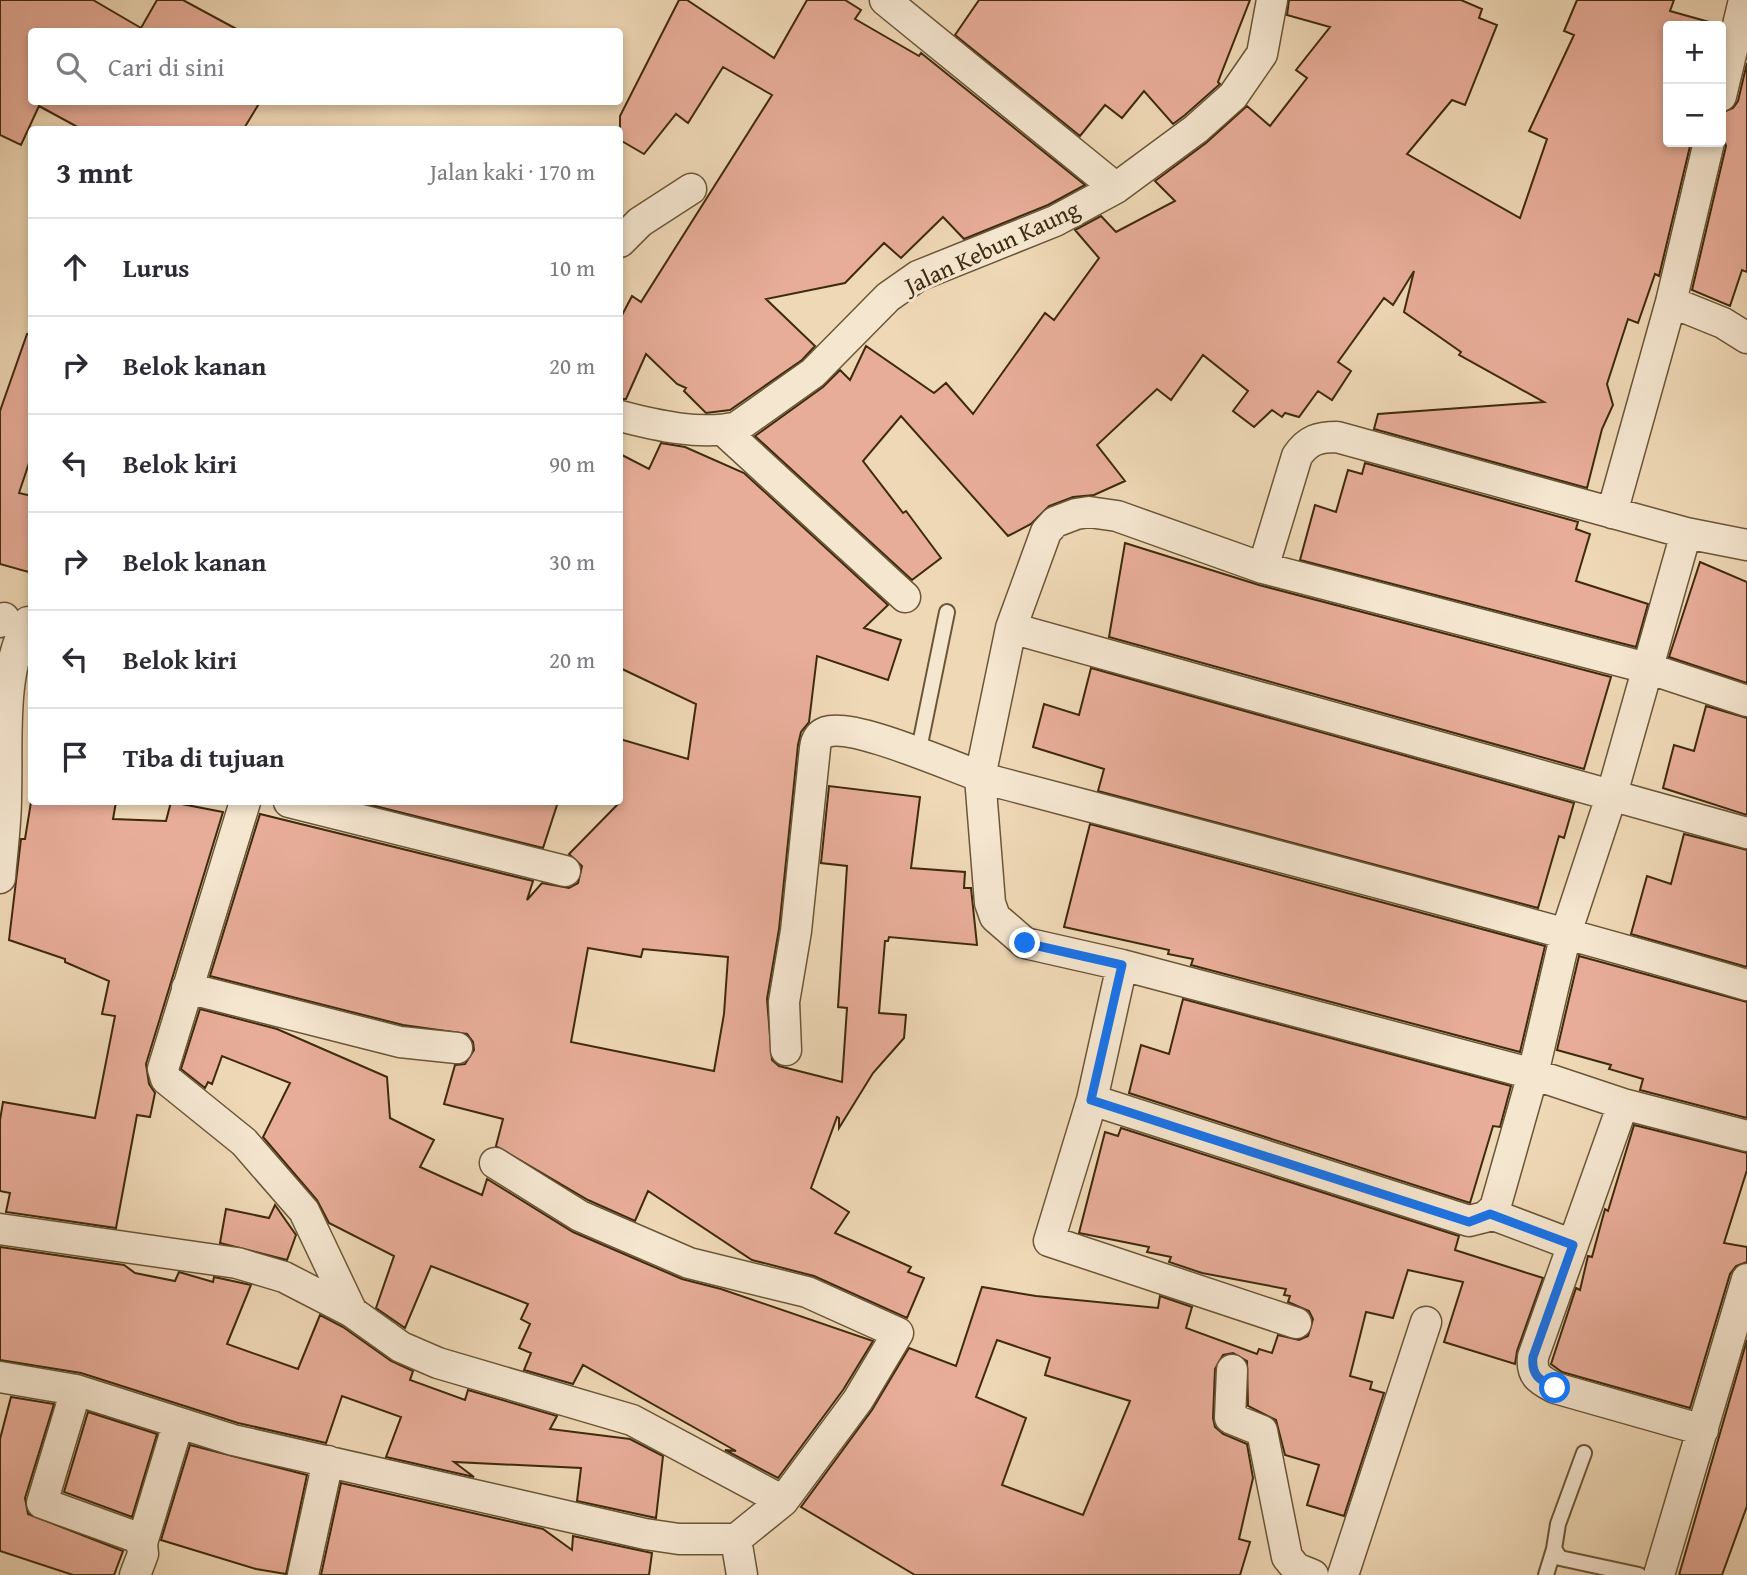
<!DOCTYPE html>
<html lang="id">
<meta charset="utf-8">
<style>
body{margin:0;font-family:"Gentium Book Plus",serif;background:#f7f7f7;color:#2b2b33}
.controls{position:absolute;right:21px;top:21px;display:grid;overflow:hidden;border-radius:7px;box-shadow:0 4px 10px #0003}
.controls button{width:63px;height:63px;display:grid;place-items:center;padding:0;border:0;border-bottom:2px solid #e1e1e2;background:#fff;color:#2b2b33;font:35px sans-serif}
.stop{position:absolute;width:21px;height:21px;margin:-16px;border:5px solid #1a73e8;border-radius:50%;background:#fff}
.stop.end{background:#1a73e8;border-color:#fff;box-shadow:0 2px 7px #0008}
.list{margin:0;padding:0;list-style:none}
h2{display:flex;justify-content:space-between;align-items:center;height:91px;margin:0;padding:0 28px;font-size:30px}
h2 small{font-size:23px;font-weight:400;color:#7c7c81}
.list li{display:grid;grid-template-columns:46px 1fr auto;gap:21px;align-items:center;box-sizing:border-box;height:98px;padding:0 28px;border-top:2px solid #e1e1e2}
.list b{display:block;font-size:26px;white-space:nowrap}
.list em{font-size:23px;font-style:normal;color:#7c7c81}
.icon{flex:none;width:38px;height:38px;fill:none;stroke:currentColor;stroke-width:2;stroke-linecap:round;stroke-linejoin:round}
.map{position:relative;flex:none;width:1747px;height:1575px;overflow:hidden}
.search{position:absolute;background:#fff;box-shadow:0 4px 10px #0003;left:28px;top:28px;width:595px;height:77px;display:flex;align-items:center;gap:18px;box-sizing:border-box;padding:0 24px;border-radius:7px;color:#7c7c81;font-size:26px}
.panel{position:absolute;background:#fff;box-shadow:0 4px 10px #0003;left:28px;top:126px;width:595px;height:679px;border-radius:7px}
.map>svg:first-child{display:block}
</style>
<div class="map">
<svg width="1747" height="1575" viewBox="0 0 1747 1575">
<rect width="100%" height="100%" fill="#efd8b6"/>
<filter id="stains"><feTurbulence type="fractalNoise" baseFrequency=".00286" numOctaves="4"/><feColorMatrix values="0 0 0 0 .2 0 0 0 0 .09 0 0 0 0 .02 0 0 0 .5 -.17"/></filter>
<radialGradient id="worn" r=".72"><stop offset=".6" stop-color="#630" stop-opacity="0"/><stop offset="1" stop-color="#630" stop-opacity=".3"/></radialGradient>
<path fill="#e8ad99" stroke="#3e2a0d" stroke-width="2" fill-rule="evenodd" d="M0,0H93L141,28L157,0H183L242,32H32V102H260L243,130H83L39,106L21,145L0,135Z
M679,0H687L774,58L807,0H845L861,10L855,19L919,56L921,53L1085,185L1048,205L964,239L943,217L901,258L884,243L845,283L766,299L815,346L802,360L730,410L706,413L684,391L686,388L677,384L646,354L626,399H620V319L632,296L641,302L772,95L723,67L688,123L676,114L644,154L620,140V116Z
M979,0H1250L1218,82L1220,84L1185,115L1173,124L1144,91L1122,118L1105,105L1080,136L955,35Z
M1289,0H1461L1482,9L1479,18L1497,25L1465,105L1452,100L1407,154L1520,218L1547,139L1529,131L1574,35L1564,31L1577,0H1674L1670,11L1720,25L1668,26V142H1691L1659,276L1655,274L1638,323L1628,319L1607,384L1613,405L1602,429L1587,488L1374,429L1378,414L1544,402L1459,355L1461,352L1404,312L1414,271L1393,305L1384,298L1338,362L1351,371L1332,400L1318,391L1299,417L1285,413L1282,417L1272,410L1254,427L1233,411L1248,391L1203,355L1171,400L1157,389L1097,445L1125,481L1094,495L1073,497L1049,506L1031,524L1008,536L901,416L863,461L903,513L906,511L941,558L912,580L755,436L823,387L840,370L850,380L866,346L934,393L946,383L973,414L1045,313L1054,320L1099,258L1075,230L1101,216L1116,232L1175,201L1155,181L1206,143L1247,106L1270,126L1307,78L1296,70L1330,27L1287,15Z
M1747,63V272L1742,270L1730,306L1692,290L1726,146L1721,129V113L1733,108L1738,101Z
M27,334H32V454L19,493L32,496V573L0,564V411Z
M661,443L685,447L744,473L888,605L864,628L901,640L888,680L817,656L809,722L801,732L798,745L779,929L767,999L772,1060L779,1066L842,1082L847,1008L838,1007L847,866L821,863L829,786L920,797L911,868L965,872L964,888H971L977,945L889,937L888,941H885L879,1013L906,1015L904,1038L873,1073L839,1128V1118L837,1117L811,1188L849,1212L835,1233L911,1267L908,1272L924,1278L907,1318L814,1276L752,1260L648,1191L635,1221L588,1200L496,1146L503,1119L444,1104L455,1065L465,1064L474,1050L473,1042L467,1034L403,1025L210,976L260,814L533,881L527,900L542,883L569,888L578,883L582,866L569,854L620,802V739L688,759L696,704L620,668V454L649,469ZM588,948L641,957L643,949L728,957L724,1014L714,1071L571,1042Z
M1365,463L1578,522L1576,529L1590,534L1576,581L1648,604L1636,647L1300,560L1315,505L1336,512L1348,470L1362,474Z
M1125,543L1259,585L1611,677L1584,769L1109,637Z
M1700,562L1747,582V683L1669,657Z
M1091,668L1574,803L1564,838L1559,836L1538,908L1098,791L1104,769L1033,747L1044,704L1079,715Z
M1706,706L1747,718V815L1663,788L1674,745L1694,751Z
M31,802H116L113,819L166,821L171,802L223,812L146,1064L149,1084L155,1093L150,1117L137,1115L116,1228L6,1212L10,1193L0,1191V1120L3,1102L95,1118L115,1016L102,1014L109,981L65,962V959L9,940L21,839H25Z
M359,802H558L543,848Z
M1090,824L1545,946L1520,1052L1191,965L1193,959L1168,954L1169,950L1064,927Z
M1684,834L1747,850V967L1631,934L1647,876L1671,884Z
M1579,956L1747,1002V1118L1640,1090L1643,1079L1609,1069L1611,1065L1557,1050Z
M1183,999L1511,1086L1500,1127L1493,1126L1470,1203L1129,1093L1141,1045L1169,1054Z
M200,1009L277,1029L387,1077L390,1118L434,1140L420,1167L482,1195L487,1179L573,1232L682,1279L721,1289L873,1341L843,1390L778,1478L725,1450L736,1451L583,1365L573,1384L524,1370L531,1353L519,1348L530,1324L521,1319L528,1304L431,1266L405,1328L376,1308L394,1256L329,1223L317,1200L263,1137L290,1083L222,1056L212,1084L208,1082L205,1088L181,1069Z
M1634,1125L1747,1153V1170L1724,1243L1747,1247V1262L1736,1266L1730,1274L1690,1408L1562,1372L1551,1364L1576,1288L1580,1290L1588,1256L1592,1257L1605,1209L1608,1211Z
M1121,1128L1459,1236L1455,1250L1543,1278L1517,1351L1515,1364L1444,1342L1463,1282L1408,1270L1393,1318L1366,1312L1350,1376L1372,1382L1370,1389L1384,1393L1344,1516L1307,1505L1319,1465L1285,1455L1276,1420L1248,1406L1247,1361L1233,1353L1223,1355L1215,1369L1213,1418L1215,1427L1223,1434L1247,1444L1253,1478L1239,1539L1250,1542L1240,1575H915L801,1507L872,1410L909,1348L956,1366L982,1287L1036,1296L1158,1308L1160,1296L1192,1307L1186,1328L1257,1354L1259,1349L1272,1353L1278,1335L1299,1340L1308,1336L1313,1319L1309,1311L1288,1302L1290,1296L1284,1295L1286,1289L1202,1273L1169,1262L1171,1257L1147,1252L1149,1247L1079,1233L1105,1132L1118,1136ZM997,1340L1050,1358L1045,1375L1130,1401L1083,1515L1002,1485L1026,1418L976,1397Z
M275,1205L296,1235L287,1260L220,1243L226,1209L269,1218Z
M0,1247L124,1265L135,1273L175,1281L179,1272L213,1282L214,1277L251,1285L227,1344L298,1369L320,1315L343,1327L391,1361L413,1371L410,1380L465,1400L468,1390L557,1416L550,1429L630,1439L663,1456L656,1518L577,1501L581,1468L454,1462L474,1477L386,1457L401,1417L342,1396L326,1443L238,1423L81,1373L0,1360Z
M1747,1340V1506L1722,1575H1679Z
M11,1397L54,1404L25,1498L28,1514L123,1551L114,1575H73L0,1551V1439Z
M88,1412L157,1434L132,1517L64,1492Z
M190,1445L307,1475L286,1574L256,1569L161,1540Z
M341,1483L543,1529L572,1550L573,1536L652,1553L649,1575H321Z"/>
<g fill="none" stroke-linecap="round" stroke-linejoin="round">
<defs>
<path id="service" d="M918,754L947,612
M1584,1453L1558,1524L1554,1549L1560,1558L1639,1575
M1546,1575L1554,1549"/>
<path id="minor" d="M885,0L1116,188
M1721,96L1744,0
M620,242L640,222L691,189
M1671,302L1723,323L1747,338
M620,416C655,425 701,436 737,427L813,373L888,297L918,276L1055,221L1116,188L1196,129L1233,96L1262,54L1272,0
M723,430L905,597
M1612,513L1671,302L1709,142
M1263,568L1297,456C1308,440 1318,437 1337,437L1686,533L1747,545
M0,622L4,618
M1011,628L1747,833
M1747,701L1647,668L1263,568L1117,516L1089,512L1076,514L1055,522L1046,532L1011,628L980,777L990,903L995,917L1025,943L1122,965L1533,1074L1623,1104L1747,1136
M245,802L163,1069L166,1079L244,1142L304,1211L352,1312
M289,802L565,871
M0,878C2,851 6,824 6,797C8,741 0,673 28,622
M1122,965L1092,1100L1049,1241L1296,1323
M187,988L400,1042L457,1048
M786,1050L784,1002L796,931L815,748C816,740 818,735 826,732C856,722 962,772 997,782C1248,848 1498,913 1747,985
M1092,1100L1469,1221L1485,1217L1495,1208L1533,1074L1566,933L1612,794L1686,533
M1623,1104L1533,1357C1531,1376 1540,1380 1555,1388L1703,1430
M1491,1214L1573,1245
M0,1229L237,1263L284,1277L352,1312L401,1347L438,1363L632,1420L783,1501
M1232,1370L1230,1418L1262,1431L1287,1557L1296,1568L1313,1575
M0,1377L76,1390L233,1440L645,1534L679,1539H736L783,1501L858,1400L898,1333L807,1292L689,1263L580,1216L495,1163
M76,1390L42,1503L133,1536L142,1543L143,1554L135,1575
M736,1539L742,1575
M142,1543L178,1424
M303,1575L328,1461
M1343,1575L1426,1322
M1659,1575L1747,1279"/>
</defs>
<use href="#service" stroke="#6a5637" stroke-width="18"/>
<use href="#minor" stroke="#6a5637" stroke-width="33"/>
<use href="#service" stroke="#f5e6d0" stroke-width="14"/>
<use href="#minor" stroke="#f5e6d0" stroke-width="30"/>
</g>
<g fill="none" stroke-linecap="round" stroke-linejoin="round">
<path stroke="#1a73e8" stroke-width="9" d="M1025,943L1122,965L1091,1100L1469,1222L1490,1214L1573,1245L1533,1357C1531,1376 1540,1380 1555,1388"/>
</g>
<g text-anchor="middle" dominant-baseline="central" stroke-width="6" stroke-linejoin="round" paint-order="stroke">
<g font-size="24" fill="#3e2a0d" stroke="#f5e6d0">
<text transform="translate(992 247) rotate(-25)">Jalan Kebun Kaung</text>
</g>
</g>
<rect width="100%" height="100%" filter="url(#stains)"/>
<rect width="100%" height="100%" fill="url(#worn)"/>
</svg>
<div class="controls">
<button>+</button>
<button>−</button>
</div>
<div class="stop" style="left:1555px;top:1388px"></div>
<div class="stop end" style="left:1025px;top:943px"></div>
<div class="search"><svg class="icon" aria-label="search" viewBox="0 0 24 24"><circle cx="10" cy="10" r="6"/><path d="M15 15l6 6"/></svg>Cari di sini</div>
<section class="panel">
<h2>3 mnt<small>Jalan kaki · 170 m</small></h2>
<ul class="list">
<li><svg class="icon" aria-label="ahead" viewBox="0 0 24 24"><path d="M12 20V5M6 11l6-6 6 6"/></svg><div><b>Lurus</b></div><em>10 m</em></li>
<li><svg class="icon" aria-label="right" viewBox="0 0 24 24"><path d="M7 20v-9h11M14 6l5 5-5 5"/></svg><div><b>Belok kanan</b></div><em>20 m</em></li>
<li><svg class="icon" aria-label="left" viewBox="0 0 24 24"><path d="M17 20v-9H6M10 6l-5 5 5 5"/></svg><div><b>Belok kiri</b></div><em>90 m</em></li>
<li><svg class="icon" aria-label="right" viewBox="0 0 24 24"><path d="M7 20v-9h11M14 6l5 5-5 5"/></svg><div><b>Belok kanan</b></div><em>30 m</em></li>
<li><svg class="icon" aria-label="left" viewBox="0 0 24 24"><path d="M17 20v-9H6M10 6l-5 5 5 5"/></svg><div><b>Belok kiri</b></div><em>20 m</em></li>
<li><svg class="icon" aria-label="arrive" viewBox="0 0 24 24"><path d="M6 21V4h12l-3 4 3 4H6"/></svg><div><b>Tiba di tujuan</b></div></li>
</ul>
</section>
</div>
